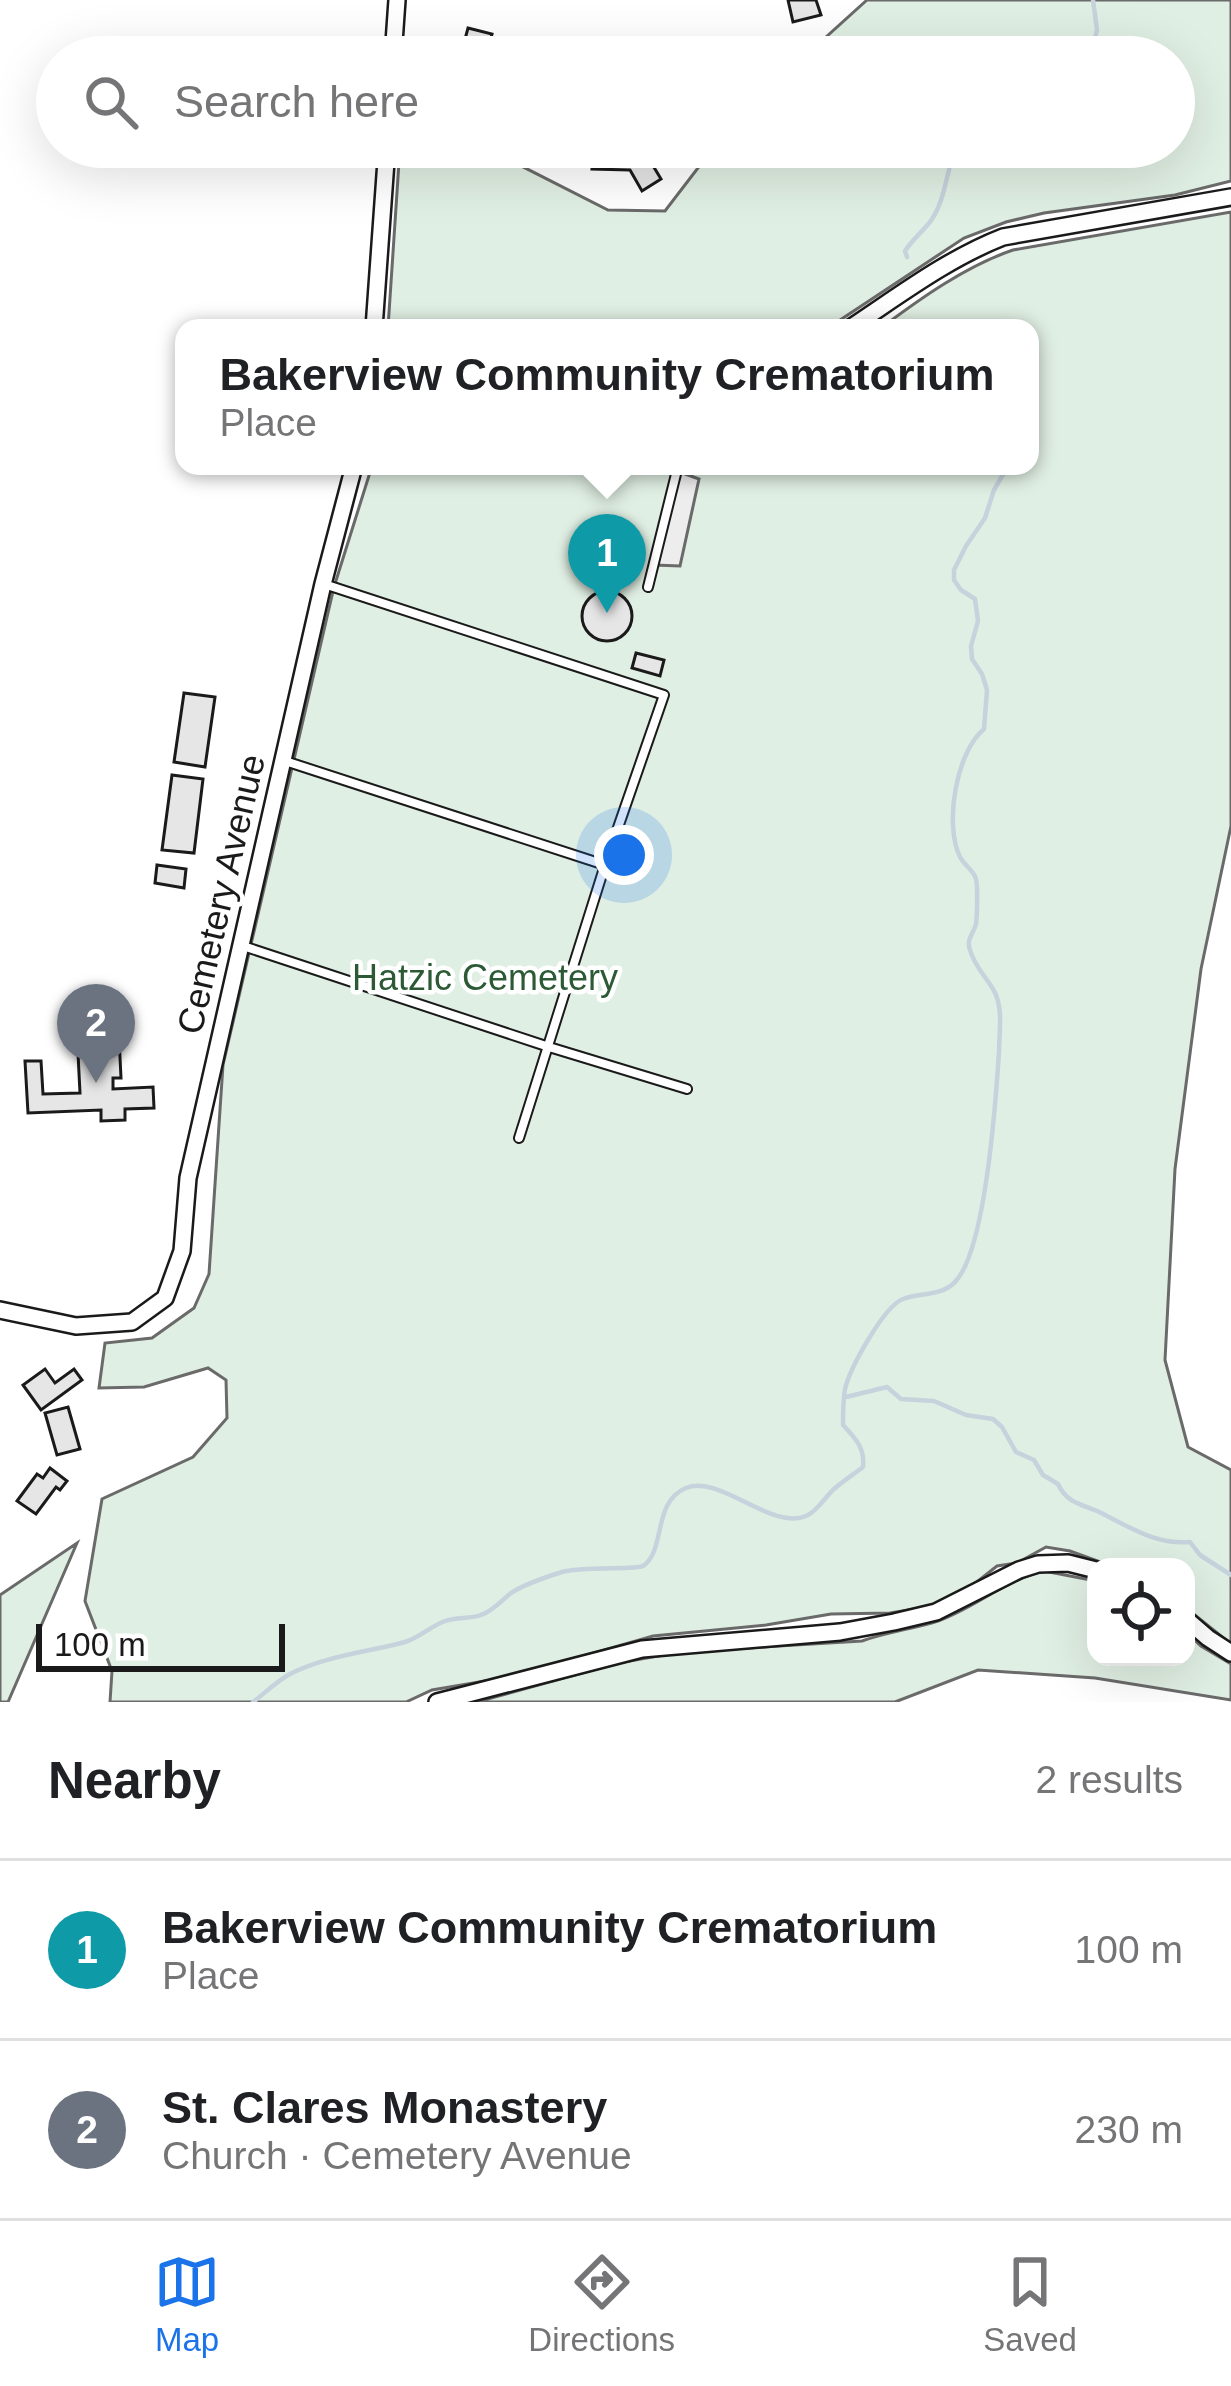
<!DOCTYPE html>
<meta charset="utf-8">
<style>
body{margin:0;font-family:Arial,sans-serif;background:#f6f6f6;color:#202124}
.controls{position:absolute;right:36px;bottom:36px;display:grid;overflow:hidden;border-radius:24px;box-shadow:0 12px 48px #0002}
.controls button{width:108px;height:108px;display:grid;place-items:center;padding:0;border:0;border-bottom:3px solid #e0e0e0;background:#fff;color:#202124;font:60px sans-serif}
.scale{position:absolute;left:36px;bottom:30px;width:249px;box-sizing:border-box;padding-left:12px;border:6px solid #1a1a1a;border-top:0;font-size:33px;line-height:42px;white-space:nowrap;color:#1a1a1a;-webkit-text-stroke:9px #fff;paint-order:stroke}
.you{position:absolute;left:624px;top:855px;width:42px;height:42px;margin:-30px;border:9px solid #fff;border-radius:50%;background:#1a73e8;box-shadow:0 0 0 18px #1a73e833}
.badge{display:grid;place-items:center;width:78px;height:78px;border-radius:50%;background:#1a73e8;color:#fff;font-size:39px;font-weight:700}
.pin{position:absolute;translate:-50% -99px;filter:drop-shadow(0 3px 6px #0008)}
.pin::after{content:'';position:absolute;top:63px;width:42px;height:36px;background:inherit;clip-path:polygon(0 0,100% 0,50% 100%)}
.popup{position:absolute;left:175px;top:319px;width:864px;height:156px;box-sizing:border-box;display:grid;place-content:center;border-radius:24px;background:#fff;filter:drop-shadow(0 3px 9px #0005);font-size:39px;white-space:nowrap;color:#757577}
.popup b{font-size:45px;color:#202124}
.popup::after{content:'';position:absolute;left:50%;top:100%;margin-left:-24px;border:24px solid transparent;border-top-color:#fff}
.list{margin:0;padding:0;list-style:none}
h2{display:flex;justify-content:space-between;align-items:center;height:156px;margin:0;padding:0 48px;font-size:51px}
h2 small{font-size:39px;font-weight:400;color:#757577}
.list li{display:grid;grid-template-columns:78px 1fr auto;gap:36px;align-items:center;box-sizing:border-box;height:180px;padding:0 48px;border-top:3px solid #e0e0e0}
.list b{display:block;font-size:45px;white-space:nowrap}
.list p{margin:0;font-size:39px;white-space:nowrap;color:#757577}
.list em{font-size:39px;font-style:normal;color:#757577}
.icon{flex:none;width:66px;height:66px;fill:none;stroke:currentColor;stroke-width:2;stroke-linecap:round;stroke-linejoin:round}
.map{position:relative;flex:none;width:1231px;height:1702px;overflow:hidden}
.search{position:absolute;background:#fff;box-shadow:0 12px 48px #0002;left:36px;right:36px;top:36px;height:132px;display:flex;align-items:center;gap:30px;box-sizing:border-box;padding:0 42px;border-radius:66px;color:#757577;font-size:45px}
.sheet{height:516px;background:#fff}
nav{display:flex;justify-content:space-around;align-items:center;box-sizing:border-box;height:168px;border-top:3px solid #e0e0e0;background:#fff;font-size:33px;color:#757577}
nav a{display:grid;justify-items:center;gap:6px}
nav .on{color:#1a73e8}
.map>svg:first-child{display:block}
</style>
<div class="map">
<svg width="1231" height="1702" viewBox="0 0 1231 1702">
<rect width="100%" height="100%" fill="#fff"/>
<path fill="#e0efe3" stroke="#6a6a6a" stroke-width="3" d="M867,0H1231V181L1175,195L1044,213L1006,222L964,238L828,328H388L400,147H484L608,210L665,211L714,147H1174V57H804Z
M1231,212V826L1201,969L1175,1169L1165,1360L1188,1447L1231,1470V1644L1186,1608V1567H1114L1070,1551L1046,1547L1017,1563L997,1566L973,1585L933,1606L890,1613L831,1614L766,1625L653,1636L514,1676L432,1690L406,1702H110L112,1671L85,1601L102,1499L193,1457L227,1418L226,1380L208,1368L144,1387L99,1388L105,1343L152,1338L194,1308L209,1274L223,1065L334,587L372,466H1030V328H881C921,298 966,266 1013,250Z
M77,1543L8,1702H0V1595Z
M1044,1571L1096,1581V1657H1186V1632L1201,1646L1231,1664V1700L1095,1678L978,1670L895,1702H477L618,1663L681,1652L862,1641C887,1632 913,1629 938,1621C975,1608 1005,1580 1044,1571Z"/>
<path fill="#ededed" stroke="#6a6a6a" stroke-width="3" d="M677,471L699,479L680,566L654,565Z"/>
<g fill="none" stroke-linecap="round" stroke-linejoin="round">
<path stroke="#c6d2dc" stroke-width="4.5" d="M1082,57L1092,50L1097,30L1093,0
M907,257L905,251C912,240 922,232 930,222C946,200 946,171 956,147
M846,1397L887,1387L901,1399L934,1401L966,1415L993,1419L1002,1427L1016,1452L1034,1460L1043,1475L1058,1484C1066,1502 1080,1504 1097,1511C1128,1526 1155,1545 1190,1542L1200,1555L1231,1575
M253,1702C265,1693 277,1681 290,1674C325,1656 368,1652 405,1642C419,1638 431,1626 445,1621C457,1617 470,1619 481,1615C493,1611 502,1600 511,1593C525,1584 546,1577 562,1572C581,1566 636,1570 643,1566C666,1551 652,1502 686,1488C722,1474 772,1533 808,1515C818,1510 826,1496 834,1489C843,1481 854,1474 863,1467C865,1448 856,1439 843,1425C843,1413 843,1400 845,1389C850,1368 884,1306 903,1299C921,1292 939,1297 954,1283C986,1253 996,1098 999,1052C999,1032 1004,1007 993,989C985,976 974,965 970,950C966,939 973,935 976,924C977,918 978,886 976,879C974,871 964,865 960,857C944,825 956,752 984,729L987,690L982,674L972,659L971,646L978,621L975,599L961,590L954,580V570L966,546L985,518L994,490L1008,466"/>
</g>
<path fill="#e6e6e6" stroke="#1a1a1a" stroke-width="3" d="M788,0H816L821,15L793,22Z
M468,28L492,34L486,57H437L442,38L464,43Z
M594,147H659L646,154L661,179L642,191L630,170L592,169Z
M582 616a25 25 0 1 1 50 0a25 25 0 1 1-50 0Z
M636,653L664,660L660,676L632,668Z
M184,693L215,697L205,767L174,762Z
M172,775L203,779L194,853L162,850Z
M157,865L186,869L184,888L155,883Z
M119,1037L121,1078H113V1089L153,1087L154,1108L125,1109V1120L101,1121V1110L28,1113L25,1061H41L43,1094L80,1093L78,1053L96,1052L95,1038Z
M45,1369L55,1383L74,1369L82,1380L41,1410L23,1385Z
M68,1407L80,1449L57,1455L45,1413Z
M50,1468L67,1481L60,1490L56,1487L36,1514L17,1501L37,1474L43,1478Z"/>
<g fill="none" stroke-linecap="round" stroke-linejoin="round">
<defs>
<path id="service" d="M648,587L678,466
M285,761L605,865L664,695L324,584
M243,946L549,1047L687,1089
M519,1138L605,865"/>
<path id="minor" d="M393,57L397,0
M374,328L387,147
M850,328C900,295 947,259 1003,237L1231,197
M0,1310L76,1326L132,1322L165,1298L182,1251L188,1178L323,584L354,466
M1186,1619L1208,1638L1231,1653
M437,1702L642,1649L840,1632L894,1622L936,1612L1019,1570L1038,1564L1068,1563L1096,1570"/>
</defs>
<use href="#service" stroke="#1a1a1a" stroke-width="12"/>
<use href="#minor" stroke="#1a1a1a" stroke-width="20"/>
<use href="#service" stroke="#fff" stroke-width="8"/>
<use href="#minor" stroke="#fff" stroke-width="15"/>
</g>
<g text-anchor="middle" dominant-baseline="central" stroke-width="9" stroke-linejoin="round" paint-order="stroke">
<g font-size="36" fill="#1a1a1a" stroke="#fff">
<text transform="translate(221 894) rotate(-77)">Cemetery Avenue</text>
</g>
<g font-size="36" fill="#2b5a34" stroke="#fff">
<text x="485" y="977">Hatzic Cemetery</text>
</g>
</g>
</svg>
<div class="controls">
<button><svg class="icon" aria-label="locate" viewBox="0 0 24 24"><circle cx="12" cy="12" r="6"/><path d="M12 2v4M12 18v4M2 12h4M18 12h4"/></svg></button>
</div>
<div class="scale">100 m</div>
<div class="you"></div>
<div class="pin badge" style="left:607px;top:613px;background:#0f9aa8">1</div>
<div class="popup"><b>Bakerview Community Crematorium</b>Place</div>
<div class="pin badge" style="left:96px;top:1083px;background:#6b7280">2</div>
<div class="search"><svg class="icon" aria-label="search" viewBox="0 0 24 24"><circle cx="10" cy="10" r="6"/><path d="M15 15l6 6"/></svg>Search here</div>
</div>
<section class="sheet">
<h2>Nearby<small>2 results</small></h2>
<ul class="list">
<li><span class="badge" style="background:#0f9aa8">1</span><div><b>Bakerview Community Crematorium</b><p>Place</p></div><em>100 m</em></li>
<li><span class="badge" style="background:#6b7280">2</span><div><b>St. Clares Monastery</b><p>Church · Cemetery Avenue</p></div><em>230 m</em></li>
</ul>
</section>
<nav>
<a class="on"><svg class="icon" aria-label="map" viewBox="0 0 24 24"><path d="M3 6l6-2 6 2 6-2v14l-6 2-6-2-6 2zM9 4v14M15 6v14"/></svg>Map</a>
<a><svg class="icon" aria-label="directions" viewBox="0 0 24 24"><path d="M12 3l9 9-9 9-9-9zM9 14v-3h6M13 9l2 2-2 2"/></svg>Directions</a>
<a><svg class="icon" aria-label="saved" viewBox="0 0 24 24"><path d="M7 4h10v16l-5-4-5 4z"/></svg>Saved</a>
</nav>
